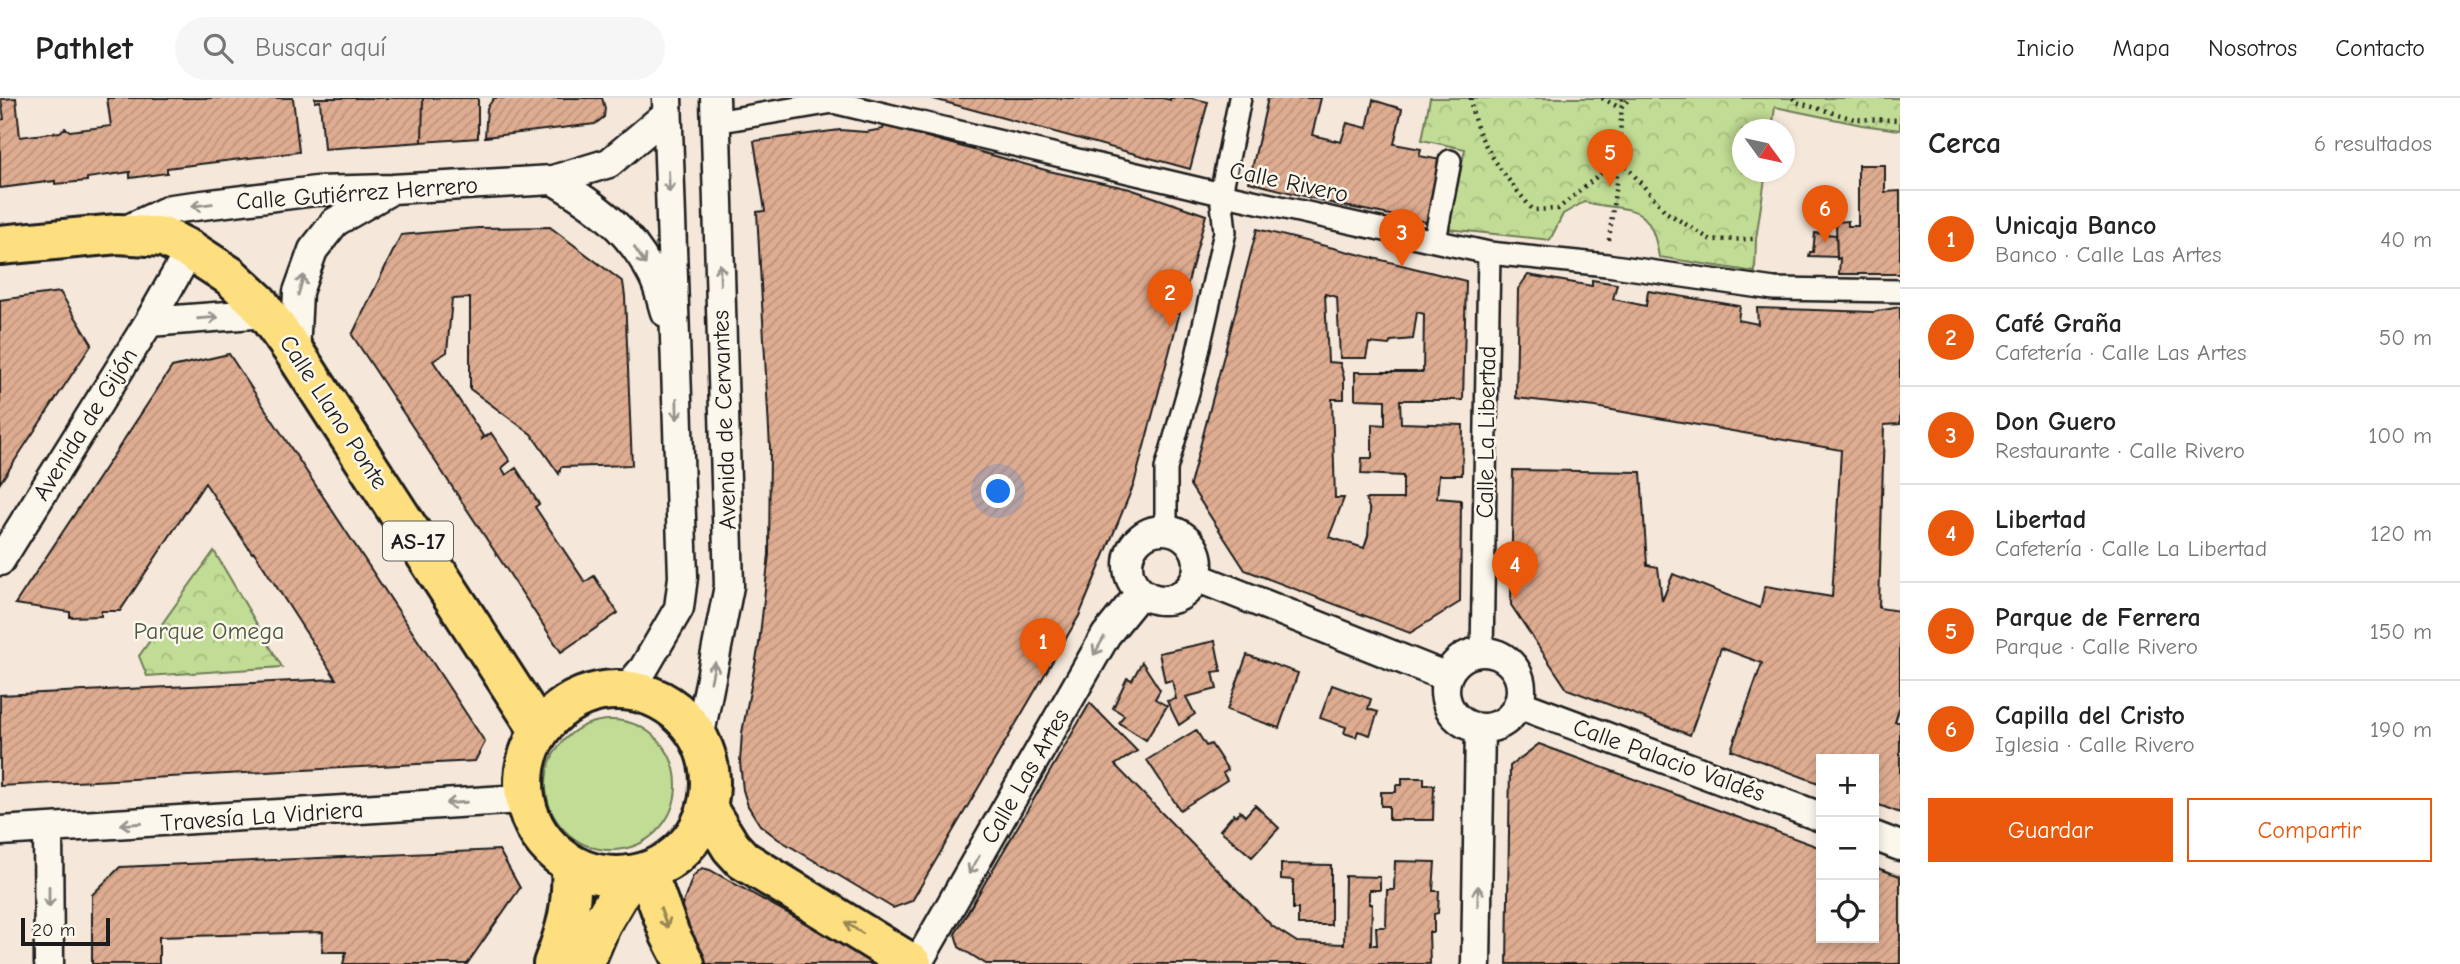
<!DOCTYPE html>
<html lang="es">
<meta charset="utf-8">
<style>
body{margin:0;font-family:"Comic Neue",sans-serif;background:#f6f6f6;color:#222}
.controls{position:absolute;right:21px;bottom:21px;display:grid;overflow:hidden;border-radius:0px;box-shadow:0 4px 10px #0003}
.controls button{width:63px;height:63px;display:grid;place-items:center;padding:0;border:0;border-bottom:2px solid #e0e0e0;background:#fff;color:#222;font:35px sans-serif}
.compass{position:absolute;left:1732px;top:21px;width:63px;height:63px;border-radius:50%;background:#fff;box-shadow:0 4px 10px #0003;rotate:123deg}
.scale{position:absolute;left:21px;bottom:18px;width:89px;box-sizing:border-box;padding-left:7px;border:4px solid #1c1c1c;border-top:0;font-size:19px;line-height:24px;white-space:nowrap;color:#1c1c1c;-webkit-text-stroke:5px #fbf7ec;paint-order:stroke}
.you{position:absolute;left:999px;top:394px;width:24px;height:24px;margin:-18px;border:5px solid #fff;border-radius:50%;background:#1a73e8;box-shadow:0 0 0 10px #1a73e833}
.badge{display:grid;place-items:center;width:46px;height:46px;border-radius:50%;background:#ea580c;color:#fff;font-size:23px;font-weight:700}
.pin{position:absolute;translate:-50% -58px;filter:drop-shadow(0 2px 4px #0008)}
.pin::after{content:'';position:absolute;top:37px;width:24px;height:21px;background:inherit;clip-path:polygon(0 0,100% 0,50% 100%)}
.list{margin:0;padding:0;list-style:none}
h2{display:flex;justify-content:space-between;align-items:center;height:91px;margin:0;padding:0 28px;font-size:30px}
h2 small{font-size:23px;font-weight:400;color:#767676}
.list li{display:grid;grid-template-columns:46px 1fr auto;gap:21px;align-items:center;box-sizing:border-box;height:98px;padding:0 28px;border-top:2px solid #e0e0e0}
.list b{display:block;font-size:26px;white-space:nowrap}
.list p{margin:0;font-size:23px;white-space:nowrap;color:#767676}
.list em{font-size:23px;font-style:normal;color:#767676}
.actions{display:flex;gap:14px;padding:21px 28px}
.actions a{flex:1;padding:16px 0;border:2px solid #ea580c;border-radius:0px;text-align:center;font-size:24px;color:#ea580c}
.actions .main{background:#ea580c;color:#fff}
.icon{flex:none;width:38px;height:38px;fill:none;stroke:currentColor;stroke-width:2;stroke-linecap:round;stroke-linejoin:round}
.map{position:relative;flex:none;width:1900px;height:866px;overflow:hidden}
header{display:flex;align-items:center;gap:42px;box-sizing:border-box;height:98px;padding:0 35px;background:#fff;border-bottom:2px solid #e0e0e0}
header strong{font-size:33px}
nav{display:flex;gap:38px;margin-inline-start:auto;font-size:24px}
.search{width:490px;height:63px;background:#f6f6f6;display:flex;align-items:center;gap:18px;box-sizing:border-box;padding:0 24px;border-radius:38px;color:#767676;font-size:26px}
main{display:flex}
aside{flex:1;background:#fff}
.map>svg:first-child{display:block}
</style>
<header>
<strong>Pathlet</strong>
<div class="search"><svg class="icon" aria-label="search" viewBox="0 0 24 24"><circle cx="10" cy="10" r="6"/><path d="M15 15l6 6"/></svg>Buscar aquí</div>
<nav><a>Inicio</a><a>Mapa</a><a>Nosotros</a><a>Contacto</a></nav>
</header>
<main>
<div class="map">
<svg width="1900" height="866" viewBox="0 0 1900 866">
<defs>
<pattern id="park-crowns" width="20" height="18" patternUnits="userSpaceOnUse" patternTransform="scale(1.75)"><rect width="20" height="18" fill="#c1dc94"/><path d="M2 6a3 3 0 1 1 6 0M12 15a3 3 0 1 1 6 0" fill="none" stroke="#a5bc7f"/></pattern>
<pattern id="building-hatch" width="6" height="6" patternUnits="userSpaceOnUse" patternTransform="scale(1.75)"><rect width="6" height="6" fill="#deac91"/><path d="M-1 1l2-2M0 6l6-6M5 7l2-2" fill="none" stroke="#be937c"/></pattern>
</defs>
<rect width="100%" height="100%" fill="#f5e8da"/>
<filter id="ink" filterUnits="userSpaceOnUse"><feTurbulence type="fractalNoise" baseFrequency=".0143" numOctaves="2"/><feDisplacementMap in="SourceGraphic" scale="14" xChannelSelector="R" yChannelSelector="G"/><feConvolveMatrix kernelMatrix="1 2 1 2 8 2 1 2 1" color-interpolation-filters="sRGB"/></filter>
<g filter="url(#ink)">
<path fill="#c1dc94" stroke="#6e7c58" stroke-width="2" d="M546 687a65 65 0 1 1 130 0a65 65 0 1 1-130 0Z"/>
<path fill="url(#park-crowns)" stroke="#6e7c58" stroke-width="2" d="M1430,0H1900V32L1862,27L1775,9L1772,31L1742,32V74H1766L1756,141L1755,174L1659,159C1650,100 1629,115 1584,104L1563,116L1550,142L1448,131L1465,51L1422,42Z
M214,453L282,569L147,578L139,558Z"/>
<path fill="url(#building-hatch)" stroke="#1c1c1c" stroke-width="2" fill-rule="evenodd" d="M16,0L20,39L60,34L65,30L70,33L111,28L107,0H293L299,54L167,70V75L130,80V74L87,80V83L55,86V83L0,90V22L4,21L1,1Z
M315,0H423L422,44L324,51L320,3L315,4Z
M423,0H478V40L422,44Z
M494,0H602L605,10L604,19L595,26L485,39L487,10Z
M930,0H1163L1170,2V0H1191L1208,4L1190,71Z
M1268,0H1321L1312,37L1341,44L1347,25L1367,30L1373,2L1402,11L1394,46L1421,51L1419,58L1441,62L1431,125L1339,107L1249,84Z
M884,27L1049,73L1130,91L1206,117L1134,386L1079,518L912,803L893,810L778,741L760,727L748,708L743,692L740,664L742,635L759,546L769,456L770,350L757,114L765,113L754,43L840,32L866,34L883,31Z
M1858,67H1885V94L1900,93V176H1839L1840,160L1837,161L1836,124L1848,123V128H1858Z
M550,129L623,184L625,198L632,367L561,369L559,376L531,336L470,291V200L452,201L447,254L433,263L483,338L482,341L491,335L510,363L502,370L506,377L516,370L539,406L535,409L585,484L594,478L618,515L561,554L352,237L401,137L478,130Z
M1257,131L1466,183L1463,302H1400L1401,325L1463,327L1462,377H1439L1437,400L1461,402L1460,504L1410,535L1245,472L1190,387ZM1325,196L1337,199L1340,260H1366L1369,245L1389,247L1391,243L1413,241L1417,214L1424,216L1423,274H1355V301L1385,302V327L1372,326V360H1362L1361,376L1403,378V401H1366L1370,413L1368,438L1364,450L1329,439L1344,400H1335L1332,301H1344V280L1340,265L1328,264Z
M1815,135L1836,137L1837,159L1809,158L1810,154H1813Z
M1528,177L1592,188V182L1617,186L1613,201L1646,208L1648,193L1740,208L1738,222L1758,226L1757,210L1873,214L1900,209V326L1884,327L1879,510L1900,513V608L1895,624H1900V715L1874,705V661H1821V686L1731,652L1762,565L1721,550L1690,637L1567,591L1511,507L1513,372L1641,374L1647,467L1658,469L1662,503L1673,476L1760,510L1765,488L1832,499L1841,352L1595,309L1516,300L1518,191Z
M60,194L92,246L0,385V202Z
M229,256L485,644L475,663L0,688V597L336,581L254,454L252,455L205,385L120,513H101V518L70,519V514L15,506L172,269Z
M1215,543L1221,573L1213,574L1217,591L1186,599L1195,616L1179,627L1167,603L1176,601L1172,582L1165,584L1159,555Z
M1247,557L1298,575L1279,630L1227,612Z
M1142,564L1160,592L1155,601L1167,608L1146,642L1119,625L1124,617L1113,610L1127,580L1132,582Z
M1332,587L1371,601L1368,611L1378,614L1370,637L1358,633L1356,639L1344,635L1346,629L1320,620Z
M1090,605L1137,653L1115,667L1272,828L1297,844L1344,846L1345,778L1380,779V792H1369V806H1372L1371,847H1377L1376,829H1386L1387,792H1394L1395,763L1435,764L1433,793H1439L1438,815L1434,816V834H1429L1430,866H986L959,849L955,836Z
M1196,632L1206,648L1211,646L1228,672L1223,675L1227,682L1180,712L1147,662Z
M1539,646L1821,750V840H1874V769L1900,778V866H1507L1510,668Z
M1402,680H1424V687H1434L1433,722H1389V708H1381V694H1396V687H1402Z
M1255,707L1279,730L1252,759L1220,732L1234,716L1236,718L1240,713L1245,718Z
M499,752L520,790L467,866H343L346,854H322L323,834L159,839V866H92V797L120,769Z
M1281,766L1331,767V827H1298V811H1293V782L1281,781Z
M702,770L710,772L798,821L874,866H706L686,837L679,816L693,778Z"/>
<g fill="none" stroke-linecap="round" stroke-linejoin="round">
<defs>
<path id="pedestrian" d="M715,24L833,4L1221,96L1489,155L1607,167L1774,191L1900,193
M1435,142L1450,63
M1166,433V371L1192,280L1225,134L1221,96L1240,0
M1482,554L1489,155"/>
<path id="minor" d="M553,82C597,108 629,131 653,178C659,189 661,202 665,214
M120,135L171,111L316,93L392,91L553,82L609,65L667,16
M149,224L267,215
M295,255L298,194L313,152L335,124L389,93
M1128 467a35 35 0 1 1 70 0a35 35 0 1 1-70 0Z
M0,463L149,224L190,152
M1196,479L1447,579
M1445 592a38 38 0 1 1 76 0a38 38 0 1 1-76 0Z
M626,591L644,570L679,510L683,479L667,0
M1518,606L1821,719
M699,641L729,488L715,0
M48,731L49,866
M0,733L506,702L524,698
M1874,738L1900,748
M917,866L1106,537L1141,494
M1476,866L1480,630"/>
<path id="primary" d="M0,147L118,136L164,139L190,152L230,178L258,204L295,255L539,632
M524 685a93 93 0 1 1 186 0a93 93 0 1 1-186 0Z
M707,710L731,749L743,762L912,866
M641,775L654,793L670,837L685,866"/>
<path id="trunk" d="M553,866C567,830 573,806 571,767
M584,866L601,826L630,777"/>
</defs>
<use href="#pedestrian" stroke="#1c1c1c" stroke-width="26"/>
<use href="#minor" stroke="#1c1c1c" stroke-width="33"/>
<use href="#primary" stroke="#1c1c1c" stroke-width="44"/>
<use href="#trunk" stroke="#1c1c1c" stroke-width="44"/>
<path stroke="#1c1c1c" stroke-width="4.5" stroke-dasharray="2 5" stroke-linecap="butt" d="M1471,0C1471,39 1509,83 1533,112L1558,111L1619,60L1666,114L1711,142L1756,141
M1602,0L1620,10
M1793,0L1796,4L1854,21L1900,22
M1621,9L1630,0
M1609,142L1619,60L1622,0"/>
<use href="#pedestrian" stroke="#fbf7ec" stroke-width="21"/>
<use href="#minor" stroke="#fbf7ec" stroke-width="28"/>
<use href="#primary" stroke="#fedf80" stroke-width="38"/>
<use href="#trunk" stroke="#fedf80" stroke-width="38"/>
</g>
<defs><path id="oneway-shaft" d="M-6 0H5M1.5-3L5.5 0L1.5 3" fill="none" stroke-width="1.6" stroke-linecap="round" stroke-linejoin="round" transform="scale(1.75)"/></defs>
<g stroke="#97948e">
<use href="#oneway-shaft" transform="translate(669 84) rotate(88)"/>
<use href="#oneway-shaft" transform="translate(202 107) rotate(173)"/>
<use href="#oneway-shaft" transform="translate(640 158) rotate(57)"/>
<use href="#oneway-shaft" transform="translate(720 176) rotate(-92)"/>
<use href="#oneway-shaft" transform="translate(301 187) rotate(-74)"/>
<use href="#oneway-shaft" transform="translate(208 220) rotate(-4)"/>
<use href="#oneway-shaft" transform="translate(677 311) rotate(89)"/>
<use href="#oneway-shaft" transform="translate(1099 548) rotate(120)"/>
<use href="#oneway-shaft" transform="translate(713 574) rotate(-78)"/>
<use href="#oneway-shaft" transform="translate(456 705) rotate(176)"/>
<use href="#oneway-shaft" transform="translate(131 726) rotate(176)"/>
<use href="#oneway-shaft" transform="translate(974 767) rotate(120)"/>
<use href="#oneway-shaft" transform="translate(1478 798) rotate(-89)"/>
<use href="#oneway-shaft" transform="translate(49 799) rotate(90)"/>
</g>
<g stroke="#988753">
<use href="#oneway-shaft" transform="translate(664 820) rotate(70)"/>
<use href="#oneway-shaft" transform="translate(854 830) rotate(-148)"/>
</g>
</g>
<g text-anchor="middle" dominant-baseline="central" stroke-width="5" stroke-linejoin="round" paint-order="stroke">
<rect fill="#fbf7ec" stroke="#5f5e5a" stroke-width="2" x="383" y="423.5" width="70" height="39" rx="5"/>
<g font-size="23" font-weight="bold" fill="#1c1c1c">
<text x="418" y="443">AS-17</text>
</g>
<g font-size="24" fill="#1c1c1c" stroke="#fbf7ec">
<text transform="translate(1289 84) rotate(12)">Calle Rivero</text>
<text transform="translate(357 95) rotate(-4)">Calle Gutiérrez Herrero</text>
<text transform="translate(334 314) rotate(57)">Calle Llano Ponte</text>
<text transform="translate(724 322) rotate(-92)">Avenida de Cervantes</text>
<text transform="translate(85 326) rotate(-58)">Avenida de Gijón</text>
<text transform="translate(1486 334) rotate(-89)">Calle La Libertad</text>
<text transform="translate(1669 662) rotate(20)">Calle Palacio Valdés</text>
<text transform="translate(1025 678) rotate(-60)">Calle Las Artes</text>
<text transform="translate(262 718) rotate(-4)">Travesía La Vidriera</text>
</g>
<g font-size="24" fill="#4e5640" stroke="#fbf7ec">
<text x="209" y="533">Parque Omega</text>
</g>
</g>
</svg>
<div class="controls">
<button>+</button>
<button>−</button>
<button><svg class="icon" aria-label="locate" viewBox="0 0 24 24"><circle cx="12" cy="12" r="6"/><path d="M12 2v4M12 18v4M2 12h4M18 12h4"/></svg></button>
</div>
<svg class="compass" viewBox="-18 -18 36 36"><path d="M0-13l5 13h-10z" fill="#e53935"/><path d="M0 13l5-13h-10z" fill="#767676"/></svg>
<div class="scale">20 m</div>
<div class="you"></div>
<div class="pin badge" style="left:1043px;top:578px">1</div>
<div class="pin badge" style="left:1170px;top:229px">2</div>
<div class="pin badge" style="left:1402px;top:169px">3</div>
<div class="pin badge" style="left:1515px;top:501px">4</div>
<div class="pin badge" style="left:1610px;top:89px">5</div>
<div class="pin badge" style="left:1825px;top:145px">6</div>
</div>
<aside>
<h2>Cerca<small>6 resultados</small></h2>
<ul class="list">
<li><span class="badge">1</span><div><b>Unicaja Banco</b><p>Banco · Calle Las Artes</p></div><em>40 m</em></li>
<li><span class="badge">2</span><div><b>Café Graña</b><p>Cafetería · Calle Las Artes</p></div><em>50 m</em></li>
<li><span class="badge">3</span><div><b>Don Guero</b><p>Restaurante · Calle Rivero</p></div><em>100 m</em></li>
<li><span class="badge">4</span><div><b>Libertad</b><p>Cafetería · Calle La Libertad</p></div><em>120 m</em></li>
<li><span class="badge">5</span><div><b>Parque de Ferrera</b><p>Parque · Calle Rivero</p></div><em>150 m</em></li>
<li><span class="badge">6</span><div><b>Capilla del Cristo</b><p>Iglesia · Calle Rivero</p></div><em>190 m</em></li>
</ul>
<div class="actions"><a class="main">Guardar</a><a>Compartir</a></div>
</aside>
</main>
